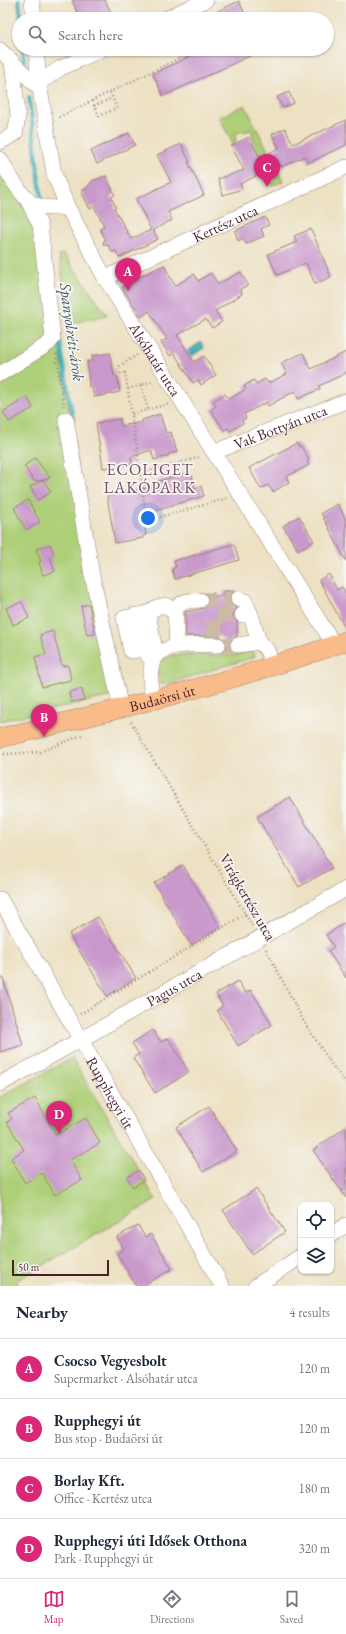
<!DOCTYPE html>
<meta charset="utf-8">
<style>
body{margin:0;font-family:"EB Garamond",serif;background:#f6f6f7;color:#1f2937}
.controls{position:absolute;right:12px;bottom:12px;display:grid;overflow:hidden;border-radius:8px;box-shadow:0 1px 3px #0004}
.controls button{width:36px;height:36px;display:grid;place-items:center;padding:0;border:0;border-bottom:1px solid #e0e1e3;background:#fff;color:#1f2937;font:20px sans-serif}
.scale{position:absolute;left:12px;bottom:10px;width:97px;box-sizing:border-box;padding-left:4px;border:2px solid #4a1f2b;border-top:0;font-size:11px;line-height:14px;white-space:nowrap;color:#4a1f2b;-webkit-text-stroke:3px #f6f6f2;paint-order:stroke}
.you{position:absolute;left:148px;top:518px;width:14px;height:14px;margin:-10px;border:3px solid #fff;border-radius:50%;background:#1a73e8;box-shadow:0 0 0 6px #1a73e833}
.badge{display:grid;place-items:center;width:26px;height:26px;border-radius:50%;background:#db2777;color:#fff;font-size:13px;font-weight:700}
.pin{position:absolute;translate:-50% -33px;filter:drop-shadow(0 1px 2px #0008)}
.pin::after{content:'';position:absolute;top:21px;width:14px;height:12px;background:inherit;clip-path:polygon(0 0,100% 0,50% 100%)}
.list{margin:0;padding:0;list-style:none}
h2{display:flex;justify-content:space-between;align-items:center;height:52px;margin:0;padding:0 16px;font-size:17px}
h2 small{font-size:13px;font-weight:400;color:#747a83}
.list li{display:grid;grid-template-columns:26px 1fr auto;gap:12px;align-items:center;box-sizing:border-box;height:60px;padding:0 16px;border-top:1px solid #e0e1e3}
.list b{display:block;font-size:15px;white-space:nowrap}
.list p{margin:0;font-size:13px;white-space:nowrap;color:#747a83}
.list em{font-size:13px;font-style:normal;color:#747a83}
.icon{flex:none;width:22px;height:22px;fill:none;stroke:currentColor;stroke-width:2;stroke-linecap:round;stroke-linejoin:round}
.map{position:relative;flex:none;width:346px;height:1286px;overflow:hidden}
.search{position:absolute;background:#fff;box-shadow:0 1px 3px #0004;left:12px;right:12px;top:12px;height:44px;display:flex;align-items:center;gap:10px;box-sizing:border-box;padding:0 14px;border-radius:22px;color:#747a83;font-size:15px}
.sheet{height:292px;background:#fff}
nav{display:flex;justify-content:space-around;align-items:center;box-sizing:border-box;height:56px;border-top:1px solid #e0e1e3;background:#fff;font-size:11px;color:#747a83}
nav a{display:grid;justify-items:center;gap:2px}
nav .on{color:#db2777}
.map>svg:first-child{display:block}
</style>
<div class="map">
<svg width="346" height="1286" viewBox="0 0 346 1286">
<rect width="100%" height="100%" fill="#f6f6f2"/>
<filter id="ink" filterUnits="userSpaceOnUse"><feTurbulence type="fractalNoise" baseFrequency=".025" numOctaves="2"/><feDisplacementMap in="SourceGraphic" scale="8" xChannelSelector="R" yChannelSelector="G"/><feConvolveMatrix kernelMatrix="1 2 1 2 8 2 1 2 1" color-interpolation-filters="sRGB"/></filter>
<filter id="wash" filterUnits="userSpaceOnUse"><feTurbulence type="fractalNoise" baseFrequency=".012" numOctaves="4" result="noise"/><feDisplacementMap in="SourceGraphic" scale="16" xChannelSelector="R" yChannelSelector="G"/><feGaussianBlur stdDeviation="0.9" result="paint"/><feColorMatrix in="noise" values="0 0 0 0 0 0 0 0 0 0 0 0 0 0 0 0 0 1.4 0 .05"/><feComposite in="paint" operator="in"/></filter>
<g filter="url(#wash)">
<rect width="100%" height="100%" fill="#ede1c3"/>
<path fill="#adcf77" stroke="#7c7751" d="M245,105L283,181L272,186L266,173L268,171L254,142L252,130L235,133L236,142L233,144L219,117Z
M0,171L21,203L39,212L112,696L0,721Z
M64,254L107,315L70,324L59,255Z
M253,650L255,655L254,657L164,685L160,683V676L157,675L160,661L172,655H236Z
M72,1058L156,1200L16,1281L19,1286H0V1097Z"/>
<path fill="#3aacb5" stroke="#426670" d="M201,342L204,348L190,357L186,352Z"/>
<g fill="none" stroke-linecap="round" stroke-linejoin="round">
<path stroke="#3aacb5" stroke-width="4" d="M19,0L21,19
M23,49L24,61
M29,97L42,204
M59,335L73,419"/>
</g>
<g id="blocks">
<path fill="#c999cc" d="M72,0H105L114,19H80Z
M239,1L247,19H201Z
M205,49H265L163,96L153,74Z
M289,92L294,103L283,108L277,97Z
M346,120V145L308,163L305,156L281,167L280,164L240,184L242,189L223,195L218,179L244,170L231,146L249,137L260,158L279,148L272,134L285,128L293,144Z
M129,133L135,145L97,164L91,151Z
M181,144L190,162H188L204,195L168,212L172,220L153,230L158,239L119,258L116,251L112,252L109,246L103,244L105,239L100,229L104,226L94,206L90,209L81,191L87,188L92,181L106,176L115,195L111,197L116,207L114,208L131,239L151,230L136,199L171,182L157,155Z
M265,217L269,225L261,229L264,236L246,244L243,238L238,241L235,231Z
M311,229L331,277L315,284L306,263L277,275L268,254L297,242L294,236Z
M164,265L175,286L194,274L198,281L211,273L218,284L241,272L248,285L240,289L242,294L215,311L222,322L212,328L206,319L177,335L194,362L204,356L216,375L201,385L198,380L193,383L174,353L170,356L161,342L167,339L149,311L141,317L122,287L145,274Z
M346,352V373L319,386L320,389L298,399L295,391L268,406L267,402L244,414L246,418L242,420L243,423L230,431L228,428L224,430L211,410L216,406L213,401L225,394L229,399L246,389L244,386L254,380L256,384L265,379L268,383L287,374L281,363L303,353L311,369Z
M110,353L114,376H117L120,392L94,397L92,387H89L87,361H93L92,356Z
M27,397L33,408L9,422L3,412Z
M160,414L166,433L171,432L177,452L168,454V456L154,460L151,450L131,457L132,464L103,468L96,423L120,419L121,426L143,422L142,420Z
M297,443L299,447L301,446L309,460L307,461L309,465L286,477L289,482L273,492L268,485L261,489L249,468Z
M35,458L50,478L43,480L51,492L38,500L30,487L43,480L34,481L24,466Z
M186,473L187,476L192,475L195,488L201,486L204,496L142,514L146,535L143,536V538L115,543L107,496L153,487V486L157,484L156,482Z
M28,500L40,522L26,530L14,508Z
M338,504L346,520V561L321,513Z
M299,516L314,541L298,550L283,526Z
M50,544L54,555L50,557L55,571L43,575L39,562L41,561L36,549Z
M234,544L239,560L175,579L172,569L176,567L174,561Z
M329,574L337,590L342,587L346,594V630L319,580Z
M223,591H235L230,596L229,601L232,606L237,608L233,615L237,622V636L230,641V649H226L227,645L226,641L219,636H186L185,612L205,608L208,603V596H223Z
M22,602L29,618L13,625L6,608Z
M89,604L95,634L87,635L81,606Z
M53,631L62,666L68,665L71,680L42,687L35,657L46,654L40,635Z
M82,689L84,700L71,702L69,692Z
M290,797L332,868L299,887L257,817Z
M183,865L220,927L191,945L154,883Z
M98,917L136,978L107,996L69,934Z
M346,922V978L328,951L334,947L326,935Z
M0,978H3L23,1045L0,1052Z
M238,981L245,993L251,990L272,1025L238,1046L217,1010L223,1006L216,994Z
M153,1030L161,1042L168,1038L189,1072L155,1093L133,1058L139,1054L132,1043Z
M35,1098L56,1135L86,1118L100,1143L70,1160L82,1180L55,1195L42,1173L25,1183L11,1158L24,1150L7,1122L12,1119L8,1113Z
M209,1106L237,1151L203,1172L176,1127Z
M346,1127V1198L313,1150Z
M139,1170L144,1180L133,1187L127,1177Z
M256,1189L285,1232L252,1254L223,1210Z
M138,1225L145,1237L151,1234L172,1269L142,1286H136L117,1254L124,1249L117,1237Z"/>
</g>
</g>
<g filter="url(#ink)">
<use href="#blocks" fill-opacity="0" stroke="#9c8077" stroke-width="1"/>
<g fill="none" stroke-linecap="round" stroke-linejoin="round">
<path stroke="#ccbaa5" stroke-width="15" stroke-dasharray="15 8" stroke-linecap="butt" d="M200,600L238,599
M214,636L215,615H242
M218,645H238"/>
<defs>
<g id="minor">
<path d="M32,0L34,19"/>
<path d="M165,19L206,0"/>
<path id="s1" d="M36,49L39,83L54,174L68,208L105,278L328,635L333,646"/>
<path d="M0,50L40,89"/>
<path d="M39,83L59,69L102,49"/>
<path d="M0,142L15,134L18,117L12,61"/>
<path d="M0,159C7,171 22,199 34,204C44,209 57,208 68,208"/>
<path id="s2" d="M105,278L346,167"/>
<path d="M0,374L48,344L53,338L40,225L27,199"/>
<path d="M66,419L92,575L121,709"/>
<path id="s3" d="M214,452L346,401"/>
<path d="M238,599L245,601L251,615"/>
<path d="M148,613L124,618L131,651L154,647"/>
<path d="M135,615L144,649L149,657"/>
<path d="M242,615H251L259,642"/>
<path d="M238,645L259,642L267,650L272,665"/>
<path d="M177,646L175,610C181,600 190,601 200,600"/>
<path d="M156,656L148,613L157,607L166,605L175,614"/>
<path d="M152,701C151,690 149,675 152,664C159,641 200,644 218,645"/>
<path id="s4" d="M0,899L222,1286"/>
<path id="s5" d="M0,1084L80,1040L346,889"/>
<path d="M331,1235L346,1225"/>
<path d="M256,1286L301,1256"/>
</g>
<g id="major">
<path id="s6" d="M0,738C116,710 233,682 346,641"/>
</g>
</defs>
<use href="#minor" stroke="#9c8077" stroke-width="16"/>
<use href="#major" stroke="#9c8077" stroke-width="20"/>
<path stroke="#9c8077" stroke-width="2.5" stroke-dasharray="1 3" stroke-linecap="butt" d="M92,101L99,116L117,108L110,92
M94,106L112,98
M59,117L198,49
M56,354L64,406
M137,355L118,367V374L125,373L137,447L146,517H160L228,498
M141,385L148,409
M128,389L154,381
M132,414L168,404
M140,474L200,457
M131,722L253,927
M4,754L40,752L82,735
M266,949L303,1020L332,1065L346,1083
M80,1014L245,914"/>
<use href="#minor" stroke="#fff" stroke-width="15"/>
<use href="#major" stroke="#fabb8b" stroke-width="19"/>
</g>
</g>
<g text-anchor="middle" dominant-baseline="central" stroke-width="3.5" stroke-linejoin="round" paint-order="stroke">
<g font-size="15" fill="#4a1f2b" stroke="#f6f6f2">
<text stroke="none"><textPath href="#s2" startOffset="132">Kertész utca</textPath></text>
<text stroke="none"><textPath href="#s1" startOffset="338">Alsóhatár utca</textPath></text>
<text stroke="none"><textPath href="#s3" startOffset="71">Vak Bottyán utca</textPath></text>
<text stroke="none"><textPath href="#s6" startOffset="167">Budaörsi út</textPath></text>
<text transform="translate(248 897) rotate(60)">Virágkertész utca</text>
<text stroke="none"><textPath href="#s5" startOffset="199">Pagus utca</textPath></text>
<text stroke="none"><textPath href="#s4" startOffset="223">Rupphegyi út</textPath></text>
</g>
<g font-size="16" font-style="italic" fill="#445762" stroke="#f6f6f2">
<text transform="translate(72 332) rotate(82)">Spanyolréti-árok</text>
</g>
<g font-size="16" letter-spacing="1" fill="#764a63" stroke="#f6f6f2">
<text x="150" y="469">ECOLIGET<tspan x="150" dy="18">LAKÓPARK</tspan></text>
</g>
</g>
</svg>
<div class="controls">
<button><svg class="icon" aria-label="locate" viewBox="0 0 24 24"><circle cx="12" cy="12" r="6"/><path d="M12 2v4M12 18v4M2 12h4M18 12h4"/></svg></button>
<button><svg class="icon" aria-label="layers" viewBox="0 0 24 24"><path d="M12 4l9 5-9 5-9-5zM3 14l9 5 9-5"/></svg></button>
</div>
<div class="scale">50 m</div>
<div class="you"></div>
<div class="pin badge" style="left:128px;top:291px">A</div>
<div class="pin badge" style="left:44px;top:737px">B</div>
<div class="pin badge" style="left:267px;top:187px">C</div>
<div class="pin badge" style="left:59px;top:1134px">D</div>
<div class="search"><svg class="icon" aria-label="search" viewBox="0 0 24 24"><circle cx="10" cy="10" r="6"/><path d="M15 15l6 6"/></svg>Search here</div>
</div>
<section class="sheet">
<h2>Nearby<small>4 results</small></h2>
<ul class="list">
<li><span class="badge">A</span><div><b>Csocso Vegyesbolt</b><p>Supermarket · Alsóhatár utca</p></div><em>120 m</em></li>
<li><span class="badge">B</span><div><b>Rupphegyi út</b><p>Bus stop · Budaörsi út</p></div><em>120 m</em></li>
<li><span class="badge">C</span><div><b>Borlay Kft.</b><p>Office · Kertész utca</p></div><em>180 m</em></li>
<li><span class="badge">D</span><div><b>Rupphegyi úti Idősek Otthona</b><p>Park · Rupphegyi út</p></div><em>320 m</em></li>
</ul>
</section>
<nav>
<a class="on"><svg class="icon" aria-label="map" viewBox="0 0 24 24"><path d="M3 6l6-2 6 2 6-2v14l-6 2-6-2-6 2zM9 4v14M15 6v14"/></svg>Map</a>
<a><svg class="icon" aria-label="directions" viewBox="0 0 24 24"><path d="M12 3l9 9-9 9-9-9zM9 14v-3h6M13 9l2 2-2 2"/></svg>Directions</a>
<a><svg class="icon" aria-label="saved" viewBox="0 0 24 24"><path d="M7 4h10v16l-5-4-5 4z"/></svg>Saved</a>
</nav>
